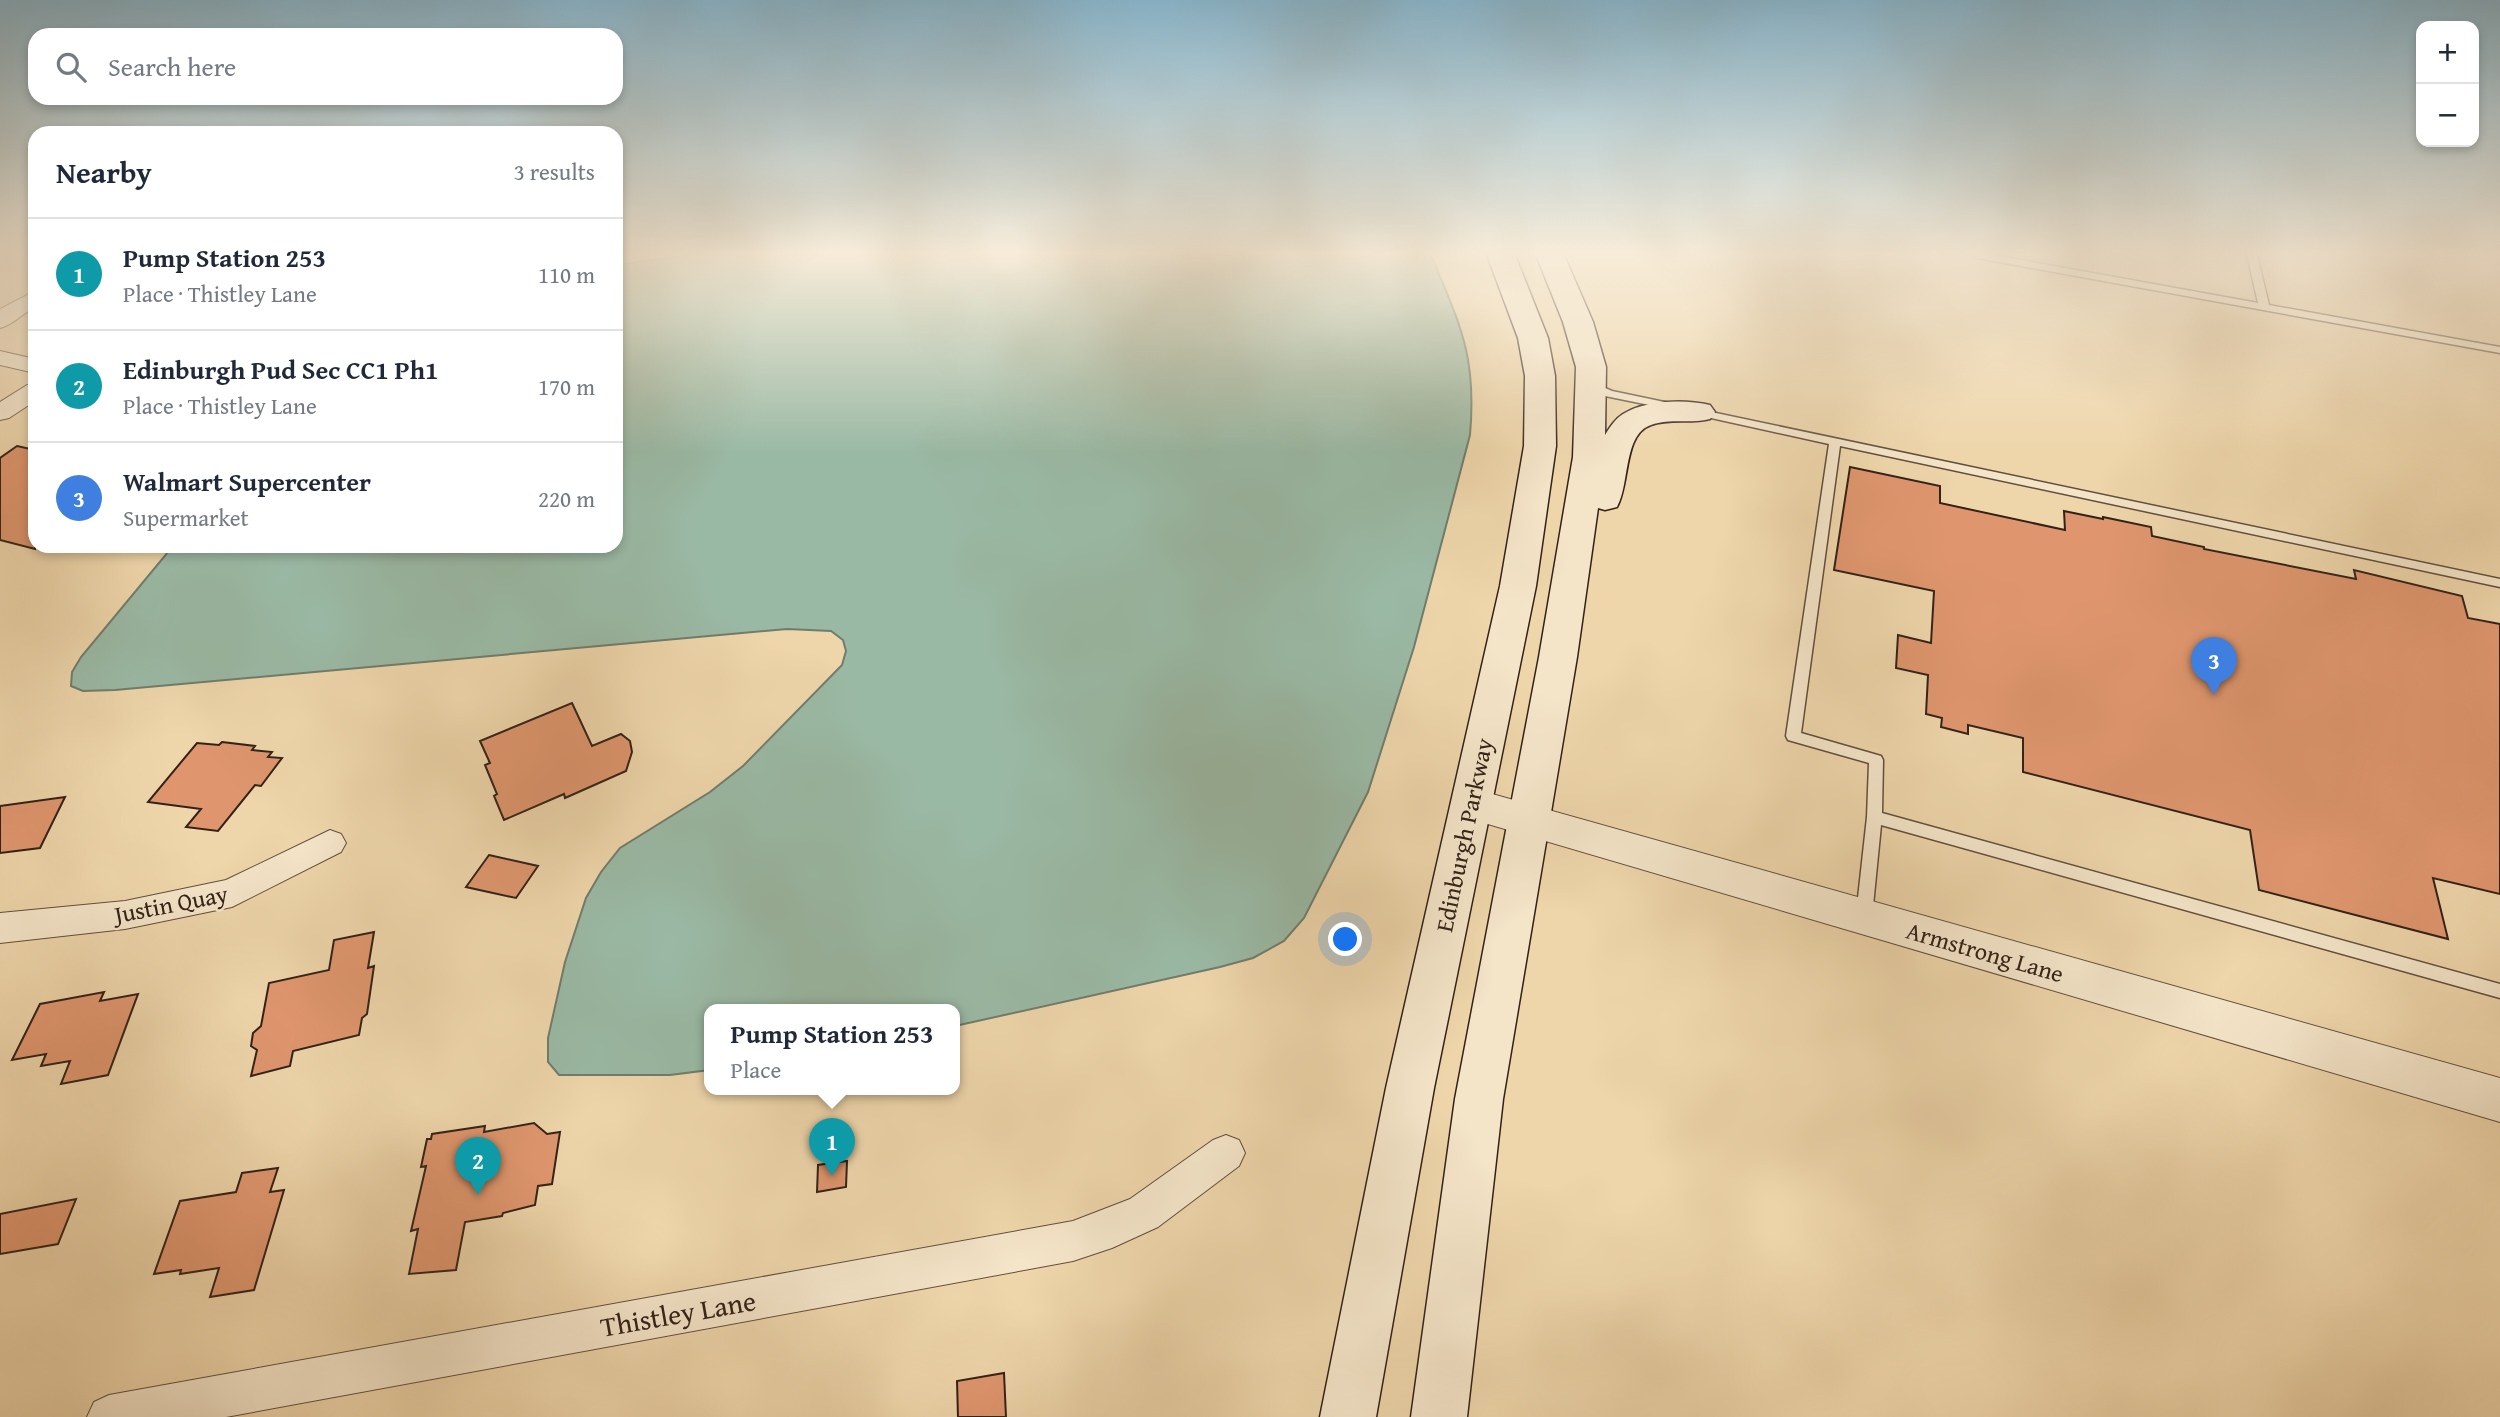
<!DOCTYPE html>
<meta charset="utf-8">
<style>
body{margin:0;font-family:"Gentium Book Plus",serif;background:#f2f2f3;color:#1f2937}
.controls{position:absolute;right:21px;top:21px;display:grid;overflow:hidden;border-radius:14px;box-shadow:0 4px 10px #0003}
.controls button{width:63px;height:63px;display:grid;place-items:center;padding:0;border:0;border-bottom:2px solid #e0e1e3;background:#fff;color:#1f2937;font:35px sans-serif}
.you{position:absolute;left:1346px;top:940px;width:24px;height:24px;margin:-18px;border:5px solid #fff;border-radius:50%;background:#1a73e8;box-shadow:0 0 0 10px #1a73e833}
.badge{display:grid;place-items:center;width:46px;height:46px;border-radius:50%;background:#d93025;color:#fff;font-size:23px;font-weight:700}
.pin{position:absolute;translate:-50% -58px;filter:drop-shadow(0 2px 4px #0008)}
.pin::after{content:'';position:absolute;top:37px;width:24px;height:21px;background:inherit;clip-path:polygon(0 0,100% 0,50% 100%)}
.popup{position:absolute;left:704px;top:1004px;width:256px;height:91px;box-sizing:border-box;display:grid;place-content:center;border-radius:14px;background:#fff;filter:drop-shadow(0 2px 5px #0005);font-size:23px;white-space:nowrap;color:#747a83}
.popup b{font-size:26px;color:#1f2937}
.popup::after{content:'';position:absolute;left:50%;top:100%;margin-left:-14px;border:14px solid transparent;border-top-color:#fff}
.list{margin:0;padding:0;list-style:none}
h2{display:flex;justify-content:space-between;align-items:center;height:91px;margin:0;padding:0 28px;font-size:30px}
h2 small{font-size:23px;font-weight:400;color:#747a83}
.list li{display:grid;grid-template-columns:46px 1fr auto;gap:21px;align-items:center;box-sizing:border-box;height:112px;padding:0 28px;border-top:2px solid #e0e1e3}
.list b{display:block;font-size:26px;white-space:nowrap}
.list p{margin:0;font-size:23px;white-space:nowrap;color:#747a83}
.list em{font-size:23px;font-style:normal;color:#747a83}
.icon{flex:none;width:38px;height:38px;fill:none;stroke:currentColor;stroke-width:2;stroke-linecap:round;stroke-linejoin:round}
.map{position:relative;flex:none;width:2500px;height:1417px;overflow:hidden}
.search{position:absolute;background:#fff;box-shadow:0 4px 10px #0003;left:28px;top:28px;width:595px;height:77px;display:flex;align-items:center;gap:18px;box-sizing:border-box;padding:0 24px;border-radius:21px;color:#747a83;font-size:26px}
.panel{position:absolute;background:#fff;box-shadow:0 4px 10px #0003;left:28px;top:126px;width:595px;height:427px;border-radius:21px}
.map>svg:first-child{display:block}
</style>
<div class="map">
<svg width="2500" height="1417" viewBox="0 0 2500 1417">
<rect width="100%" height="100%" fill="#eed5aa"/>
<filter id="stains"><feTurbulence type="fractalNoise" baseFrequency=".00286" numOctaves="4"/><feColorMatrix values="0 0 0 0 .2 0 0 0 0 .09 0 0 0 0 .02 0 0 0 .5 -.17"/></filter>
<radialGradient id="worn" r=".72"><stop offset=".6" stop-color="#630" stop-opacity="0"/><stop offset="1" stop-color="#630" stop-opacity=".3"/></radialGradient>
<path fill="#9ab9a5" stroke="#707d6d" stroke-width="2" d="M690,255H1431C1460,325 1477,356 1470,435L1414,647L1368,792L1304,918L1284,941L1253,958L1220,967L955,1026L954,1010H710L709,1070L670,1075H559L548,1062V1038L565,962L586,898L601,872L620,848L710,792L743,766L842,665L846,651L843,640L831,631L787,629L115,690L83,691L71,686L72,672L81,657L173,546H616V265Z"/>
<path fill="#df966e" stroke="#322219" stroke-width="2" d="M17,446L35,450V549L0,540V458Z
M1850,467L1940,486V503L2065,530L2064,511L2103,519V517L2151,527L2152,536L2204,547V549L2356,579L2354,570L2462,596L2468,618L2500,624V894L2433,878L2448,939L2259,890L2250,830L2023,772V738L1968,725V734L1941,727L1942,718L1926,714L1928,675L1896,668L1898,635L1931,643L1934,591L1834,570Z
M572,703L592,746L621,734L630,741L632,752L626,771L565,798L564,794L504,820L494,796L497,794L485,765L490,763L480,741Z
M222,742L255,746L252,750L272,752L268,757L282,758L261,786L255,785L218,831L186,827L201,809L148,802L197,743L219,745Z
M65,797L40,848L0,853V806Z
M489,855L538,866L516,898L466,887Z
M374,932L368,968L374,966L367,1014L362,1018L359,1035L293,1051L290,1066L251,1076L257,1050L251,1046L253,1033L261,1026L269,983L329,970L334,940Z
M104,992L100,1001L138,994L108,1075L61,1084L70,1061L41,1066L46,1054L12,1060L40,1004Z
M534,1123L547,1134L560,1132L552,1184L538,1186L535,1205L503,1213L502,1216L465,1222L456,1270L409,1274L418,1229L411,1231L426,1166L421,1167L427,1139H431L432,1134L485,1126L484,1132Z
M847,1161L846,1187L817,1192L818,1165Z
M278,1168L270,1192L284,1190L254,1290L210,1297L219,1268L180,1274L181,1270L154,1274L180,1201L236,1192L242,1173Z
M76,1199L58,1244L0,1254V1214Z
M1004,1373L1006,1417H958L957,1381Z"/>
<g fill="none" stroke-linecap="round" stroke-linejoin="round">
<defs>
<path id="service" d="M1972,255H1994L2258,303L2247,255H2257L2269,305L2500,347V353L1977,258Z
M1591,382L1612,391L1674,404L1680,407L1674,410L1605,396L1587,387L1585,385Z
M1697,409L2500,579V587L1840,446L1801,733L1881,756L1883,760L1882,813L2500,984V998L1881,825L1872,916L1870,921L1864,923L1858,921L1856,916L1867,817L1869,763L1788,740L1786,736L1829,444L1693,414V410Z"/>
<path id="minor" d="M35,291V307C23,313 13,325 0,328V309Z
M0,351L35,359V373L0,365Z
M35,383V401L9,418L0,420V402L27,385Z
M330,830L341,834L346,843L341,852L232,907L125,929L0,943V913L125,901L226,880Z
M1226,1135L1239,1140L1245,1153L1239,1166L1158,1227L1112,1248L1073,1261L226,1417H87L94,1402L109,1395L1073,1221L1130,1199L1213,1140Z"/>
<path id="tertiary" d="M1471,788L2500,1078V1122L1457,815L1452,804L1457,793Z"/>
<path id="secondary" d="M1487,255H1515L1548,338L1555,376L1556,446L1536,586L1434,1088L1376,1417H1320L1386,1088L1500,586L1524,446L1525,376L1518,338Z
M1536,255H1564L1593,322L1606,367L1605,435C1610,427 1615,419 1623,414C1645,400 1685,399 1710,405L1715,412L1710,419C1691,424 1670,418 1651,425C1623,434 1630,485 1617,507L1605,510L1598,508L1577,657L1503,1099L1467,1417H1411L1455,1099L1539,657L1573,457L1576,367L1563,322Z"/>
</defs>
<use href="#service" stroke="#614f3d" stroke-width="3"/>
<use href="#minor" stroke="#614f3d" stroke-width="2"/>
<use href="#tertiary" stroke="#614f3d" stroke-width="2"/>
<use href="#secondary" stroke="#322219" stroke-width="3"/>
<use href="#service" fill="#f4e4c8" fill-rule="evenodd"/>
<use href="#minor" fill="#f4e4c8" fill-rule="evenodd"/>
<use href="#tertiary" fill="#f4e4c8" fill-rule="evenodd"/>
<use href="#secondary" fill="#f4e4c8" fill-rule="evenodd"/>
</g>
<linearGradient id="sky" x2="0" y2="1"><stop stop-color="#89b6cd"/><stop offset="0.56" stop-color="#f7ecd9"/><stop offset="1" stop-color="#f7ecd9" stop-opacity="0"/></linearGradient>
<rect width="2500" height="453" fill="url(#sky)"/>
<g text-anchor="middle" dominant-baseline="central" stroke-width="5" stroke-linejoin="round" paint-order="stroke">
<g font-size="24" fill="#322219" stroke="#f4e4c8">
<text transform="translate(1464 835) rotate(-78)">Edinburgh Parkway</text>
<text transform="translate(171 904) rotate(-11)">Justin Quay</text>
<text transform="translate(1985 952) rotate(16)">Armstrong Lane</text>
</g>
<g font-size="28" fill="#322219" stroke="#f4e4c8">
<text transform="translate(678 1313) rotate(-10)">Thistley Lane</text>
</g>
</g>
<rect width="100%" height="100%" filter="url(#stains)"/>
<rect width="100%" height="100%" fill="url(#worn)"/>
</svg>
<div class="controls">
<button>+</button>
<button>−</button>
</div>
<div class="you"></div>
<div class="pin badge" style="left:832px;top:1176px;background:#0f9aa8">1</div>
<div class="popup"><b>Pump Station 253</b>Place</div>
<div class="pin badge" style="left:478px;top:1195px;background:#0f9aa8">2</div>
<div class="pin badge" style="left:2214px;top:695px;background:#3f7fe0">3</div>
<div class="search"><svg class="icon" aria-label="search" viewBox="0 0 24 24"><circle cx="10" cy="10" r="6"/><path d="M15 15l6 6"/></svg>Search here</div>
<section class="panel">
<h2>Nearby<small>3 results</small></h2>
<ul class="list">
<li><span class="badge" style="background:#0f9aa8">1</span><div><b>Pump Station 253</b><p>Place · Thistley Lane</p></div><em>110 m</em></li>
<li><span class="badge" style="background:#0f9aa8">2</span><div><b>Edinburgh Pud Sec CC1 Ph1</b><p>Place · Thistley Lane</p></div><em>170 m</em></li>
<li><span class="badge" style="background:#3f7fe0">3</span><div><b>Walmart Supercenter</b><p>Supermarket</p></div><em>220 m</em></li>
</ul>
</section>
</div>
